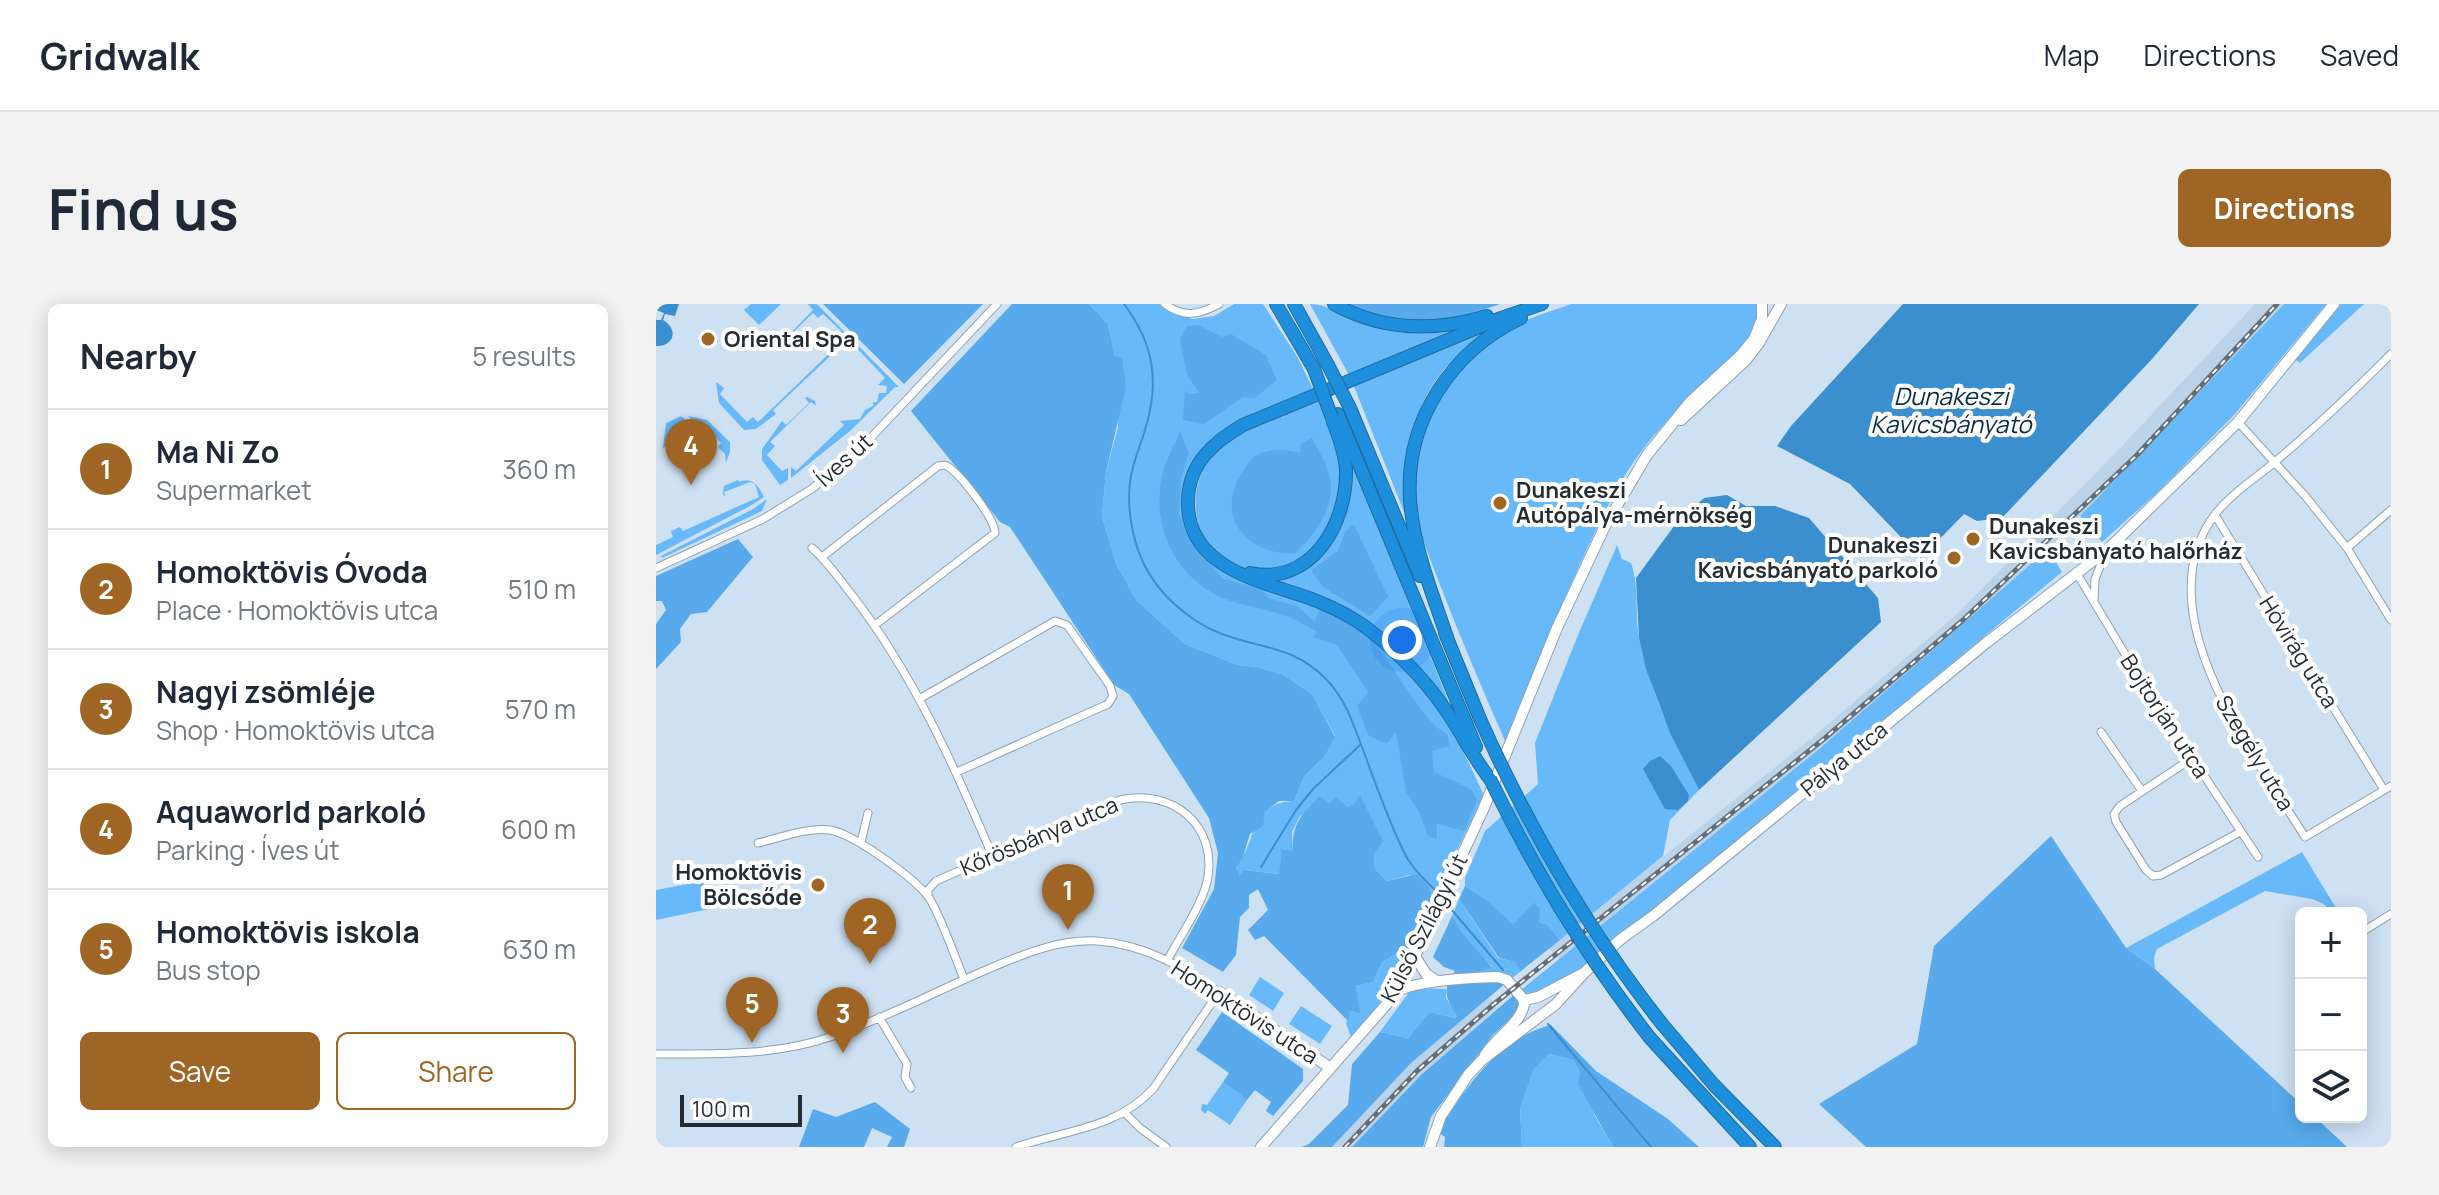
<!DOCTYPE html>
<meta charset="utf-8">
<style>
body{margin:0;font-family:Manrope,sans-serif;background:#f2f2f3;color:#1f2937}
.controls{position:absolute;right:24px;bottom:24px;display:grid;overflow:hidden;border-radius:12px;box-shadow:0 4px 20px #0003}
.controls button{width:72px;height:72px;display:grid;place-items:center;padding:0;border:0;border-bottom:2px solid #e0e1e3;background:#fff;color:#1f2937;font:40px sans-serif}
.scale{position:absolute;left:24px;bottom:20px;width:122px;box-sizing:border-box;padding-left:8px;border:4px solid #252c32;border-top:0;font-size:22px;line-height:28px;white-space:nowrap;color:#252c32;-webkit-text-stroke:6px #fff;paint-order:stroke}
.you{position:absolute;left:746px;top:336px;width:28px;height:28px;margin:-20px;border:6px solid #fff;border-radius:50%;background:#1a73e8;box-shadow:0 0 0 12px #1a73e833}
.badge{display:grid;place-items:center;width:52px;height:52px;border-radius:50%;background:#9f6524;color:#fff;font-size:26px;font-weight:700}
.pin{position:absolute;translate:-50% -66px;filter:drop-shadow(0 2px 4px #0008)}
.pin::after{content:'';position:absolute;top:42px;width:28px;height:24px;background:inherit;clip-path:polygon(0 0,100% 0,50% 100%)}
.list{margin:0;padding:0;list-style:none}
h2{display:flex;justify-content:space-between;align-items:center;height:104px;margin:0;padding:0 32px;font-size:34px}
h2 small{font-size:26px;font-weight:400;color:#747a83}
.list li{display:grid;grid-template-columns:52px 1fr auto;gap:24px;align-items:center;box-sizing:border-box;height:120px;padding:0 32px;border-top:2px solid #e0e1e3}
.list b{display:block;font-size:30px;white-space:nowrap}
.list p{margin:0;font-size:26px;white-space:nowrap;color:#747a83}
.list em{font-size:26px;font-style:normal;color:#747a83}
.actions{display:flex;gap:16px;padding:24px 32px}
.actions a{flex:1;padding:18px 0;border:2px solid #9f6524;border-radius:12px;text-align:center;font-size:28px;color:#9f6524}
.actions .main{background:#9f6524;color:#fff}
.icon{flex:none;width:44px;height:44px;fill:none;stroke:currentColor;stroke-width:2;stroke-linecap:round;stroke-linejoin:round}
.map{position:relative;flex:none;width:1735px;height:843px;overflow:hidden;border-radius:12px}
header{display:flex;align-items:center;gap:48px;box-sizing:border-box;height:112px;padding:0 40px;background:#fff;border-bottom:2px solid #e0e1e3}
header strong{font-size:38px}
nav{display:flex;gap:44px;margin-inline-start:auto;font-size:28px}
.intro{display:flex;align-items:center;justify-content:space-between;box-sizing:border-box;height:192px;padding:0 48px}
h1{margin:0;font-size:56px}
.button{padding:20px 36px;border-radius:12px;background:#9f6524;color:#fff;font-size:28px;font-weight:700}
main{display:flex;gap:48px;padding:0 48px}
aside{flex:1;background:#fff;border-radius:12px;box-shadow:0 4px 20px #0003}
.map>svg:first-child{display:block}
</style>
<header>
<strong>Gridwalk</strong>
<nav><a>Map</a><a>Directions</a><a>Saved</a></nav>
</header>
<div class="intro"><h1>Find us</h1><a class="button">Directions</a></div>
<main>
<aside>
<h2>Nearby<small>5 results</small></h2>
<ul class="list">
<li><span class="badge">1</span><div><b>Ma Ni Zo</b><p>Supermarket</p></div><em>360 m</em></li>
<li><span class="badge">2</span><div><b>Homoktövis Óvoda</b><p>Place · Homoktövis utca</p></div><em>510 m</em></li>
<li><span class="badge">3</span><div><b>Nagyi zsömléje</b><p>Shop · Homoktövis utca</p></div><em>570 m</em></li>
<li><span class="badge">4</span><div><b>Aquaworld parkoló</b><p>Parking · Íves út</p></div><em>600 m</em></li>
<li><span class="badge">5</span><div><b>Homoktövis iskola</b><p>Bus stop</p></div><em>630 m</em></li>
</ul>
<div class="actions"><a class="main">Save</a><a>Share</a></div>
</aside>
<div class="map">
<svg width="1735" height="843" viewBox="0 0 1735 843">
<rect width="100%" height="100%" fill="#cee1f3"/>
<path fill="#bbd3e8" d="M1599,0H1628L1392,245L1162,446L903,657L893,644L1157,433L1301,310L1467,141Z
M833,692L841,704L766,770L696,843H676L755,759Z"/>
<path fill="#68b9fa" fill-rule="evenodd" d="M95,0H125L103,21L88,6Z
M152,0H161L243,83H239L194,127L135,174V163L140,167L188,121L184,117L204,115L209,106L217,102V98H221L223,89H230L231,82L222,81L229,74L197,40L192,44L187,40L117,106L120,110L100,125L88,126L63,99L60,78L68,84L64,90L91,118L97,113L102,118L185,38L180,32L185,27L167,10L162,14L157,9L124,41L127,46L120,44L157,6Z
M433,0H503L517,10L537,15L558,12L578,0H607L642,54L658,87L557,135C535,154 534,180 529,207L569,268L597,281L682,310L730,343L790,411L828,491L777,595L774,584L753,571L731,577L719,565L718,549L698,500L690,502L673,499L644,512L636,528L637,547L623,570L589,566L584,573L580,563C601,538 593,499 638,497L648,473L669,452L679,432L657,391L628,371L601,363L582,361L529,340L481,297L460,260L446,212L450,168L462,123L459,52L452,20Z
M654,0C671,0 684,11 700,17C736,30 770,30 806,24L693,71Z
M915,0H1102C1103,19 1094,34 1083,49C1050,79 1015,109 987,145C961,179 943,219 925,258C898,317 874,379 850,439C827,387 805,335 784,281C775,255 761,227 760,200C755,127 794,57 858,22C875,13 896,7 915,0Z
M1628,0H1670L1579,110L1503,187L1446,238L1424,212Z
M1685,0H1708L1644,59L1639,55Z
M832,24C823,38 803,49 791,62C750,109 748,165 754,223L697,80Z
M151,93L159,97L160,102L155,98L114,138L119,142L111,151L126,167L132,164V176L124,181L106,156V145L126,117L130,121L153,99L149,94Z
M664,94C673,117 682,139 685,164C691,218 647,281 588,265C532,250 525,176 565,142C592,119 632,108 664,94Z
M25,112L37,122L26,133L7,144L10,119Z
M32,112L51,116L74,138V148L70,159L69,150L62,143L65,139L49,122L45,125Z
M693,151L792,396L790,397L765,366L719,323L615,275C626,272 640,269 650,263C691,237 688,193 693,151ZM689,229L714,311L655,266L681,247Z
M82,176L83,178C97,173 102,181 108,193L94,202L0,251V241L17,233L15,227L24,223L27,227L103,193L99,180L94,178L68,188L70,193L67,190L68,182Z
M111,195L106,207L6,254L5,252L97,205Z
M961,241L966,255L975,259C984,284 978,312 984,338C995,391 1019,438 1043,486L1014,516L1007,552L904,636L892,621L883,618L878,598L857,622L831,596L809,582V574L829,527L882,480L879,439L922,331Z
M1392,245L1406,268L1004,601L962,631L926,665L872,692L865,686L1162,446Z
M1646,548L1683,609H1676L1668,600L1656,595L1609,587L1501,645L1498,654L1499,665L1470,644Z
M47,577L53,605L0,616V586Z
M803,595L842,654L860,658L865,667L850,679L818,673L821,668L836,663C827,653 818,644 809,634C804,628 802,619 796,612Z
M758,640L721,703L695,733L690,719L694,707L703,708L700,682L717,678L726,658Z
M604,673L628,689L617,707L593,691Z
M756,684L790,685V694L801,711L799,714L773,708L752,734L724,728Z
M645,702L676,722L664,740L633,720Z
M893,750L917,756L924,768L939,812L957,843H866L864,805L878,765Z
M567,778L591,796L574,821L552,806L549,810L545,806L546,800L551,801Z"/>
<path fill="#58aaec" d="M167,0H327L248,80Z
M356,0H433L452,20L459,52L466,54L470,83L450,168L446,212L460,260L481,297L529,340L582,361L601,363L628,371L657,391L679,433L669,452L648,473L638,497H623L609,508L607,522L594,530L586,556L580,563L584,572L588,566L623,570L626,546L637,547C636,518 645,512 664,492L673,499L680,493L690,502L698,500L704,491L727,537L718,549L719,565L731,577L761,570L774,584L777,595L758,640L726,658L717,678L700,682L704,709L694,707L692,717L608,632L599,636L592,626L612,606L602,585L593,591V604L584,613L580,651L567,668L526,644L558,585L562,549L553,514L473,390L458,381L354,223L344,218L255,107Z
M691,0H844C784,21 751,25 691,0Z
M542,21L566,33L575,30L610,51L621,76L599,94L587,93L548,120L527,116L529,87L534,90L543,89L531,71L524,35L531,22Z
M524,128L533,149L525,175L523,209L531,231L567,275L606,285L612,294L641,302L658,317L664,306C684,315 707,326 721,343C740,365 768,419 792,431L793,442L776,447L778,468L815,485L821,496L808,527L781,520V535L772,532L763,508L750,488L740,428L731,440L712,431L701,402L712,388L681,341L657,333L661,328C652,323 643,317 633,313C607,303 576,302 552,286C510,260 494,208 509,161C513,150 519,139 524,128Z
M656,134C662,146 670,158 673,170C682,200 660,230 639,249C591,252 558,212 586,169C591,160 597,151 608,148C620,144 632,146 644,149L645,140Z
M698,220L732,293L714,312L667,283L655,266L681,247L689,228Z
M82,235L97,253L51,308L35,310L24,325L25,338L0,365V320L10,306L6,297H0V272Z
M1395,532L1470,644L1499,665L1645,800V813H1659L1691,843H1210L1163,800L1261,740L1278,642Z
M809,582L831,596L857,621L878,598L884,605L883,618L892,621L904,636L865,667L859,658L843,654L803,595Z
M796,612C802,619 804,628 810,634C819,644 828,653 836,664L821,668L818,673L850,679L755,759L676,843H646L653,840L692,801L696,760L724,728L752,734L773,708L799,714L801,712C789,693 786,686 799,667L788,663L777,653Z
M860,689L866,704L837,731L775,813L767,843H696L766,770Z
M566,708L647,765V777L617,812L610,807L615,798L599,786L591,796L567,778L573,769L540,746Z
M895,721L940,767L1012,815L1043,843H957L922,780L924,768L917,756L893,750L878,765L864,805L866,843H788L789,833L782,828C809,784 842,734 895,721Z
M219,798L254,825L248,843H231L236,833L216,824L208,843H143L157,805L180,813Z"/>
<path fill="#3b8fcf" d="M0,0H23L19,12L9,10L7,16C23,25 18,43 0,42V16H5L8,9L0,6Z
M1247,0H1543L1496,55L1346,214L1321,217L1308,210L1265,254L1194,180L1121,142L1135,122Z
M1071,191L1090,202H1119L1153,214L1222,294L1225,318L1043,486L1014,429L990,365L983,334L980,274L1021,218L1048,194Z
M1004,452L1015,462L1033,491L1032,497L1022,506L1009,505L987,465L994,457Z"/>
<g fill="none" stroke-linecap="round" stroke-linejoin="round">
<path stroke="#3b8fcf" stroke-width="2" d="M468,0C498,40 504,78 489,126C484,143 476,160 474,178C471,204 476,233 486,256C503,294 542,325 581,335C616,345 642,347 669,374C689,394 696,417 706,443C719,478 732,516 749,550C756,564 769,576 780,587
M605,563L640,506L657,485L704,441
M795,605L847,666
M892,720L995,843"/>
<defs>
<path id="street" d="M509,0C527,14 543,11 563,0
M1735,50C1698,87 1659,124 1620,157C1599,175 1577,188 1560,209C1485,306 1598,450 1649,533L1735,482
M1582,118L1650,193L1691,244L1735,316
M1559,211L1728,486
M156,244C172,258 183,275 196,291C257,370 297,459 336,551
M1691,244L1735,206
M166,253L282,162C288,161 289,160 294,164C307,174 339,215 339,229L219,321
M0,264L107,215L157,184L207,142L341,0
M1420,268L1484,375L1602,553
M1438,296L1439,275L1449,250
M265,394L399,317L411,321L454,382L457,392L452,400L301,468
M1445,428L1486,487
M1535,455L1464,502L1458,510L1460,518L1490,566L1497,572L1505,571L1584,528
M205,538L212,509
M102,539C124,534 151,523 174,526C198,530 255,572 271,591C282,604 300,656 308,675
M272,592V586L280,577L464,496C517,484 563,522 551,578C544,605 524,632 511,657
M1706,628L1735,610
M223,713L251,760L249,773L255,784
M0,750C59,750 118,752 174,733C228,715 278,688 330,666C365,651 402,635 441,637C487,640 526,662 563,688L497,785C460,825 409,826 360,843
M469,809L484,824L510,843"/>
<path id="secondary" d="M1025,116L1090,56L1103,39L1125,0
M759,652L770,670L781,677
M563,688L673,763
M738,688C765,676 811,674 842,673L851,676L868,696
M868,696L882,693L928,669
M829,751C839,734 870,716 868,696
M605,843L730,701L759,652L827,506L901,324L949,222L991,151L1034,98L1085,51L1098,35L1106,15V0
M774,843L785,812L812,771L826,756L900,700L929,668L965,635L997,612L1330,339L1451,246L1582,118L1678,0"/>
<path id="highway" d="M620,0L658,65
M638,0L672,61
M678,0C727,27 778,28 831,12
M694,104L764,272
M682,110L820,443
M594,269C655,282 691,221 690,166C689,150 683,133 677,118
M789,329L824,415
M792,336C777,291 757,243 754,195C749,116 796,47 865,14
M834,475C819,456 808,434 795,414C774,381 747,353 717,329C698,313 677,303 653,294C605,277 529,264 532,195C534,158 557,139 587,121L845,14L886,0
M1006,720L1058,781L1119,843
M994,734L1094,843"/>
</defs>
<use href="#street" stroke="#8fa1b1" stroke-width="9"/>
<use href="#secondary" stroke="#8fa1b1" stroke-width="12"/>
<use href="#highway" stroke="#206ca0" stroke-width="14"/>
<use href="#street" stroke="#fff" stroke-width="7"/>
<use href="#secondary" stroke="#fff" stroke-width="10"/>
<use href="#highway" stroke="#1e8fdc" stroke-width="12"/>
<defs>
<path id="rail" d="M689,843L762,766L838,700L1169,434L1307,316L1481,151L1621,0"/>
</defs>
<use href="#rail" stroke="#636e78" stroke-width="5"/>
<use href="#rail" stroke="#fff" stroke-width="2" stroke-dasharray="6" stroke-linecap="butt"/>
<defs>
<path id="highway-bridge" d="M672,61L694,104
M658,65L676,114
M824,415C873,525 932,626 1006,720
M834,475C881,571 929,650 994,734"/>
</defs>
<use href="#highway-bridge" stroke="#206ca0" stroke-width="14" stroke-linecap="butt"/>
<use href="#highway-bridge" stroke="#1e8fdc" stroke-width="12"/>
</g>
<g fill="#9f6524" stroke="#fff" stroke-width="3">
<circle cx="52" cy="35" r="8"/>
<circle cx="844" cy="199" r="8"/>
<circle cx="1317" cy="235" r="8"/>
<circle cx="1298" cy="254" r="8"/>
<circle cx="162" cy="581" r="8"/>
</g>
<g text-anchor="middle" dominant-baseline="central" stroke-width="8" stroke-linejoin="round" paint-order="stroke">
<g font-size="22" font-weight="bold" fill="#252c32" stroke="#fff" text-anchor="start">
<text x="68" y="35">Oriental Spa</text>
<text x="860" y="186">Dunakeszi<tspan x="860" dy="25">Autópálya-mérnökség</tspan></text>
<text x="1333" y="222">Dunakeszi<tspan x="1333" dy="25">Kavicsbányató halőrház</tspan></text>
<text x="1282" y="241" text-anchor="end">Dunakeszi<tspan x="1282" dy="25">Kavicsbányató parkoló</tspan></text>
<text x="146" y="568" text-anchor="end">Homoktövis<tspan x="146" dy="25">Bölcsőde</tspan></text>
</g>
<g font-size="22" fill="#252c32" stroke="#fff">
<text transform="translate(188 156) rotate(-42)">Íves út</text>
<text transform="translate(1643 348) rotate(58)">Hóvirág utca</text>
<text transform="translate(1509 412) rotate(57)">Bojtorján utca</text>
<text transform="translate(1599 449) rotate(59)">Szegély utca</text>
<text transform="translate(1188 455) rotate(-39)">Pálya utca</text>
<text transform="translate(383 532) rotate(-23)">Kőrösbánya utca</text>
<text transform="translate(768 624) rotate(-63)">Külső Szilágyi út</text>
<text transform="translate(589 708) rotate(33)">Homoktövis utca</text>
</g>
<g font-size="24" font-style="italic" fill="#082c46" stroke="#fff">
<text x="1295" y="91">Dunakeszi<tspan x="1295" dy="28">Kavicsbányató</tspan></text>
</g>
</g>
</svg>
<div class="controls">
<button>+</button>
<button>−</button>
<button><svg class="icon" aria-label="layers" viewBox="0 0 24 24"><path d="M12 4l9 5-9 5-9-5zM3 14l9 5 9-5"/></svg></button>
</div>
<div class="scale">100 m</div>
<div class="you"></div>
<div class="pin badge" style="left:412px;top:626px">1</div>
<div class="pin badge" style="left:214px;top:660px">2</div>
<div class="pin badge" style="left:187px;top:749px">3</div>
<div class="pin badge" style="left:35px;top:181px">4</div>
<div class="pin badge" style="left:96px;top:739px">5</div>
</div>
</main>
